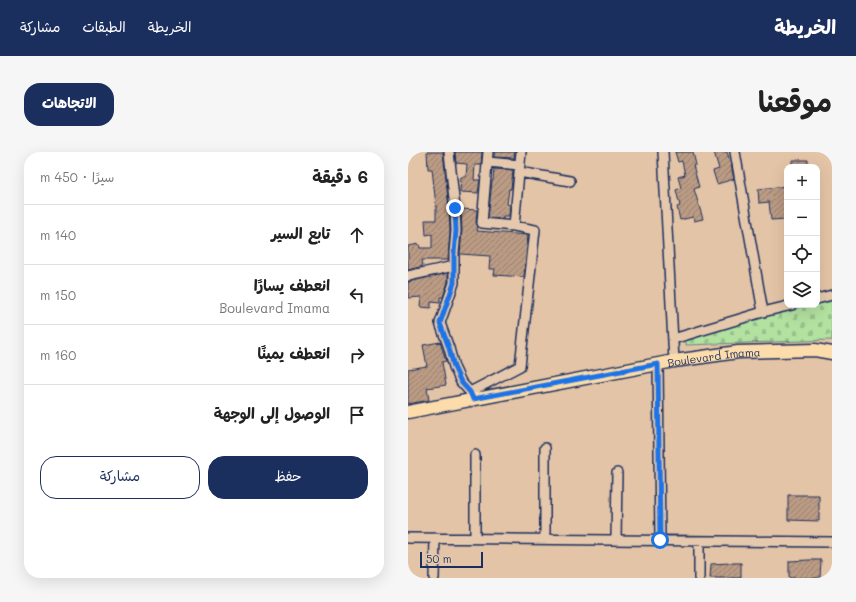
<!DOCTYPE html>
<html lang="ar">
<meta charset="utf-8">
<style>
body{margin:0;font-family:Mali,"Playpen Sans Arabic",sans-serif;background:#f6f6f6;color:#222;direction:rtl}
.controls{position:absolute;right:12px;top:12px;display:grid;overflow:hidden;border-radius:8px;box-shadow:0 4px 16px #0002}
.controls button{width:36px;height:36px;display:grid;place-items:center;padding:0;border:0;border-bottom:1px solid #e0e0e0;background:#fff;color:#222;font:20px sans-serif}
.scale{position:absolute;left:12px;bottom:10px;width:63px;box-sizing:border-box;padding-left:4px;border:2px solid #1b2f5e;border-top:0;font-size:11px;line-height:14px;white-space:nowrap;color:#1b2f5e;-webkit-text-stroke:3px #e6c9ad;paint-order:stroke}
.stop{position:absolute;width:12px;height:12px;margin:-9px;border:3px solid #1a73e8;border-radius:50%;background:#fff}
.stop.end{background:#1a73e8;border-color:#fff;box-shadow:0 1px 4px #0008}
.list{margin:0;padding:0;list-style:none}
h2{display:flex;justify-content:space-between;align-items:center;height:52px;margin:0;padding:0 16px;font-size:17px}
h2 small{font-size:13px;font-weight:400;color:#767676}
.list li{display:grid;grid-template-columns:26px 1fr auto;gap:12px;align-items:center;box-sizing:border-box;height:60px;padding:0 16px;border-top:1px solid #e0e0e0}
.list b{display:block;font-size:15px;white-space:nowrap}
.list p{margin:0;font-size:13px;white-space:nowrap;color:#767676}
.list em{font-size:13px;font-style:normal;color:#767676}
.actions{display:flex;gap:8px;padding:12px 16px}
.actions a{flex:1;padding:9px 0;border:1px solid #1b2f5e;border-radius:16px;text-align:center;font-size:14px;color:#1b2f5e}
.actions .main{background:#1b2f5e;color:#fff}
.icon{flex:none;width:22px;height:22px;fill:none;stroke:currentColor;stroke-width:2;stroke-linecap:round;stroke-linejoin:round}
.map{position:relative;flex:none;width:424px;height:426px;overflow:hidden;direction:ltr;border-radius:16px}
header{display:flex;align-items:center;gap:24px;box-sizing:border-box;height:56px;padding:0 20px;background:#1b2f5e;color:#fff}
header strong{font-size:19px}
nav{display:flex;gap:22px;margin-inline-start:auto;font-size:14px}
.intro{display:flex;align-items:center;justify-content:space-between;box-sizing:border-box;height:96px;padding:0 24px}
h1{margin:0;font-size:28px}
.button{padding:10px 18px;border-radius:16px;background:#1b2f5e;color:#fff;font-size:14px;font-weight:700}
main{display:flex;gap:24px;padding:0 24px}
aside{flex:1;background:#fff;border-radius:16px;box-shadow:0 4px 16px #0002}
.map>svg:first-child{display:block}
</style>
<header>
<strong>الخريطة</strong>
<nav><a>الخريطة</a><a>الطبقات</a><a>مشاركة</a></nav>
</header>
<div class="intro"><h1>موقعنا</h1><a class="button">الاتجاهات</a></div>
<main>
<div class="map">
<svg width="424" height="426" viewBox="0 0 424 426">
<defs>
<pattern id="cemetery-stones" width="16" height="16" patternUnits="userSpaceOnUse"><rect width="16" height="16" fill="#b2e1a0"/><path d="M2 7V4a2 2 0 0 1 4 0v3zM10 15v-3a2 2 0 0 1 4 0v3z" fill="#98c18c"/></pattern>
<pattern id="building-hatch" width="6" height="6" patternUnits="userSpaceOnUse"><rect width="6" height="6" fill="#bb9b84"/><path d="M-1 1l2-2M0 6l6-6M5 7l2-2" fill="none" stroke="#977f6f"/></pattern>
</defs>
<rect width="100%" height="100%" fill="#e4c4a6"/>
<filter id="ink" filterUnits="userSpaceOnUse"><feTurbulence type="fractalNoise" baseFrequency=".025" numOctaves="2"/><feDisplacementMap in="SourceGraphic" scale="8" xChannelSelector="R" yChannelSelector="G"/><feConvolveMatrix kernelMatrix="1 2 1 2 8 2 1 2 1" color-interpolation-filters="sRGB"/></filter>
<g filter="url(#ink)">
<path fill="url(#cemetery-stones)" stroke="#66887f" d="M424,147V188L278,193V189C316,173 360,163 401,153H409V151Z"/>
<path fill="url(#building-hatch)" stroke="#1b2f5e" d="M19,0H35L41,56L42,79L40,108H14L15,114L0,118V94L11,92L12,96H24V82L18,83L17,68H28V54L24,17H20Z
M47,0H74L73,13H67L66,28H72L70,41L52,40L53,25H58L59,12L48,11Z
M86,0H107L106,6L86,5Z
M267,0H285L288,13H285L291,35L286,37L295,67L286,69L285,65L272,68L269,55L272,54L268,38L273,36L270,25L277,23L274,9L270,10Z
M306,0H319L323,13L326,27L309,32L305,19L311,17Z
M384,8H400V15H384Z
M86,17L105,18L103,37H101L99,52L102,53L101,64H95V67L80,66L84,29H85Z
M379,34V67L363,68L361,50L351,51L350,37Z
M53,57L69,58L68,70L70,75L69,79L120,83L116,125L86,123L87,117H81L82,104L52,102L54,79Z
M40,121V130L35,145H32V151L23,150V156L12,155L13,145L0,146V130Z
M32,190L38,209L34,210L38,233L19,236L21,248L0,252V217L19,214L15,193Z
M380,343H411V369L380,368Z
M401,408H413L412,426H381V409Z
M322,411H333V426H302L303,412Z"/>
<g fill="none" stroke-linecap="round" stroke-linejoin="round">
<defs>
<path id="minor" d="M41,0L47,56L48,79L46,101V131L32,171L41,196L46,215L53,230L62,240
M80,0L74,71L106,74
M255,0L266,209
M327,0L355,160
M79,10L112,13
M111,20L162,29
M0,124L46,114
M409,147L424,143
M265,187L355,160L384,153
M250,212L252,388
M65,247L62,240L112,214L127,78L106,74L113,0
M137,296V387
M67,303V386
M0,386L424,390
M208,388L209,321
M291,389V426
M26,426L27,386"/>
<g id="major">
<path id="s1" d="M0,260L266,209L330,200L407,198L424,201"/>
</g>
</defs>
<use href="#minor" stroke="#1b2f5e" stroke-width="12"/>
<use href="#major" stroke="#1b2f5e" stroke-width="15"/>
<use href="#minor" stroke="#e6c9ad" stroke-width="9"/>
<use href="#major" stroke="#fddcac" stroke-width="12"/>
</g>
</g>
<g fill="none" stroke-linecap="round" stroke-linejoin="round" filter="url(#ink)">
<path stroke="#1a73e8" stroke-width="5" d="M47,56L48,79L46,101V131L32,171L41,196L46,215L53,230L62,240L65,247L250,212L252,388"/>
</g>
<g text-anchor="middle" dominant-baseline="central" stroke-width="3.5" stroke-linejoin="round" paint-order="stroke">
<g font-size="11" fill="#1b2f5e" stroke="#e6c9ad">
<text stroke="none"><textPath href="#s1" startOffset="311">Boulevard Imama</textPath></text>
</g>
</g>
</svg>
<div class="controls">
<button>+</button>
<button>−</button>
<button><svg class="icon" aria-label="locate" viewBox="0 0 24 24"><circle cx="12" cy="12" r="6"/><path d="M12 2v4M12 18v4M2 12h4M18 12h4"/></svg></button>
<button><svg class="icon" aria-label="layers" viewBox="0 0 24 24"><path d="M12 4l9 5-9 5-9-5zM3 14l9 5 9-5"/></svg></button>
</div>
<div class="scale">50 m</div>
<div class="stop" style="left:252px;top:388px"></div>
<div class="stop end" style="left:47px;top:56px"></div>
</div>
<aside>
<h2>6 دقيقة<small>سيرًا · 450 m</small></h2>
<ul class="list">
<li><svg class="icon" aria-label="ahead" viewBox="0 0 24 24"><path d="M12 20V5M6 11l6-6 6 6"/></svg><div><b>تابع السير</b></div><em>140 m</em></li>
<li><svg class="icon" aria-label="left" viewBox="0 0 24 24"><path d="M17 20v-9H6M10 6l-5 5 5 5"/></svg><div><b>انعطف يسارًا</b><p>Boulevard Imama</p></div><em>150 m</em></li>
<li><svg class="icon" aria-label="right" viewBox="0 0 24 24"><path d="M7 20v-9h11M14 6l5 5-5 5"/></svg><div><b>انعطف يمينًا</b></div><em>160 m</em></li>
<li><svg class="icon" aria-label="arrive" viewBox="0 0 24 24"><path d="M6 21V4h12l-3 4 3 4H6"/></svg><div><b>الوصول إلى الوجهة</b></div></li>
</ul>
<div class="actions"><a class="main">حفظ</a><a>مشاركة</a></div>
</aside>
</main>
